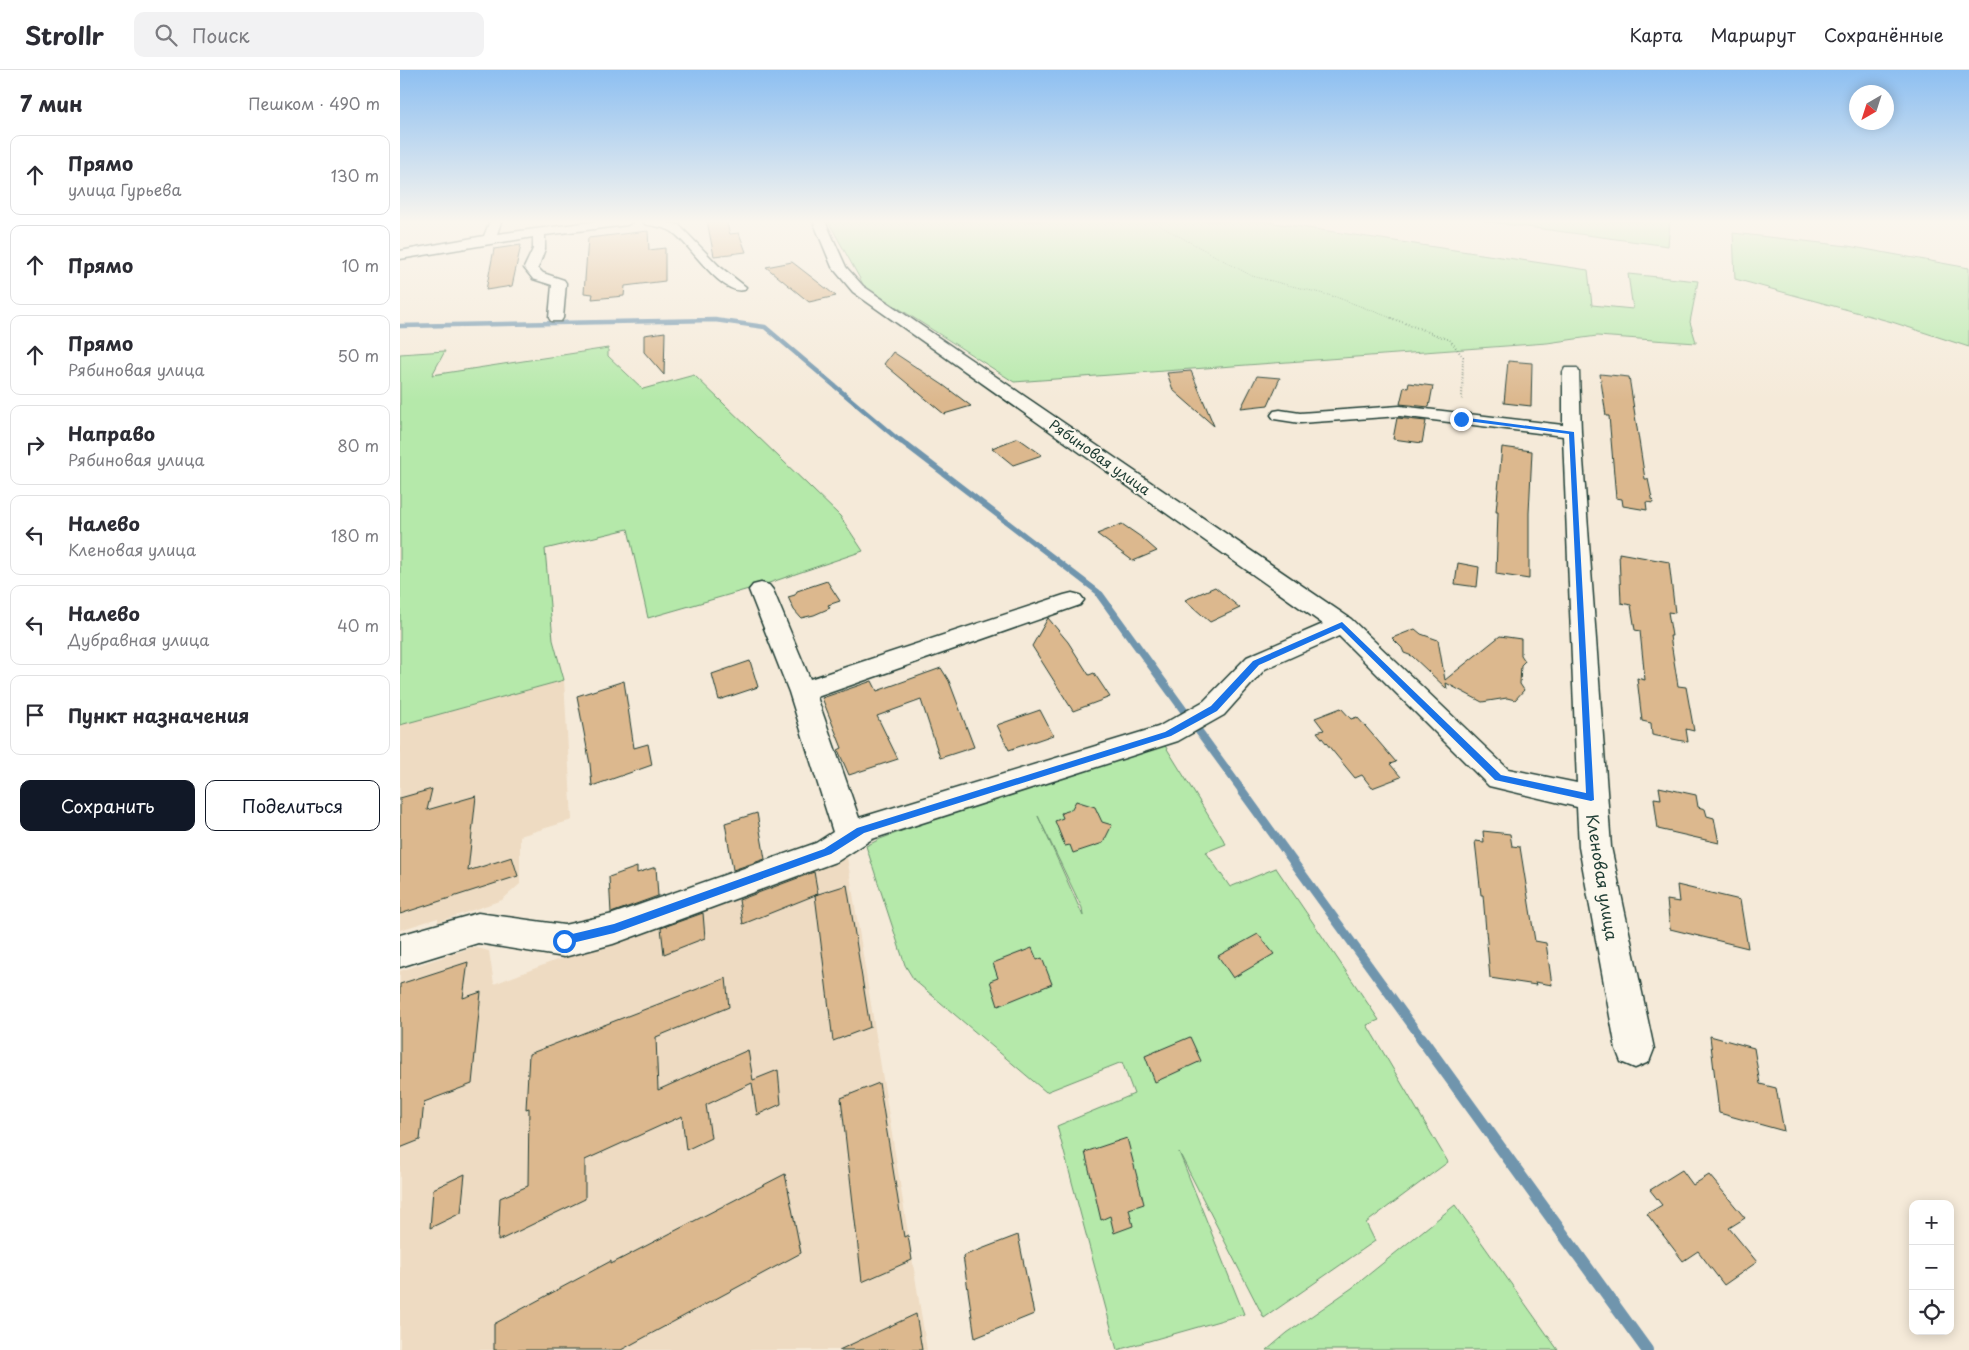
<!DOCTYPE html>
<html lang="ru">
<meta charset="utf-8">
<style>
body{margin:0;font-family:"Playpen Sans",sans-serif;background:#f2f2f3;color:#2b2b33}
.controls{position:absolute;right:15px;bottom:15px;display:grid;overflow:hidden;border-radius:10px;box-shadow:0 2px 12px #0003}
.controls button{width:45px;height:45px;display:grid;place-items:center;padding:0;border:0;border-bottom:1px solid #e1e1e2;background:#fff;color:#2b2b33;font:25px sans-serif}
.compass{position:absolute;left:1449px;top:15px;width:45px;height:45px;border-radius:50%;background:#fff;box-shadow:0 2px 12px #0003;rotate:219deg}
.stop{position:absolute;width:15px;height:15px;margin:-11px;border:4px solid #1a73e8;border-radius:50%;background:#fff}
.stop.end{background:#1a73e8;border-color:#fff;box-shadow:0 1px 5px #0008}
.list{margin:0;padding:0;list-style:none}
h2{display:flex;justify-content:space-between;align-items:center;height:65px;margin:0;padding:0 20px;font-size:21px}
h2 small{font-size:16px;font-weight:400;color:#7c7c81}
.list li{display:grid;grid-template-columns:32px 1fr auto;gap:15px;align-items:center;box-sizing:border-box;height:80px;margin:0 10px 10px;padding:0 10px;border:1px solid #e1e1e2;border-radius:10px}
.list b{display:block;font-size:19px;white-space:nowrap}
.list p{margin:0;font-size:16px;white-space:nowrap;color:#7c7c81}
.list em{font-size:16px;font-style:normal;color:#7c7c81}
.actions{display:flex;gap:10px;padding:15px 20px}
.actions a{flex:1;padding:11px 0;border:1px solid #111827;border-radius:10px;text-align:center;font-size:18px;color:#111827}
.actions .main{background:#111827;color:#fff}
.icon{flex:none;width:28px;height:28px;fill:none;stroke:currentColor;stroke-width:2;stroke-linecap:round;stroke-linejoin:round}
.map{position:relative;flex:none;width:1569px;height:1280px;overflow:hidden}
header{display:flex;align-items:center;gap:30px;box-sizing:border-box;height:70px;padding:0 25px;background:#fff;border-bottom:1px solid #e1e1e2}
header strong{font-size:24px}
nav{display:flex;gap:28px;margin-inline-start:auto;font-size:18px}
.search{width:350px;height:45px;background:#f2f2f3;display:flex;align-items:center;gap:12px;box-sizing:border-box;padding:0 18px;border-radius:10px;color:#7c7c81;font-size:19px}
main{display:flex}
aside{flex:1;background:#fff}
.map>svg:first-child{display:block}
</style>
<header>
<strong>Strollr</strong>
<div class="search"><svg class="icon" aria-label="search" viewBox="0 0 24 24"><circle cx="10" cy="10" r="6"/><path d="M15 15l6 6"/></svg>Поиск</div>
<nav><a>Карта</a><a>Маршрут</a><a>Сохранённые</a></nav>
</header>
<main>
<aside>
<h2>7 мин<small>Пешком · 490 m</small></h2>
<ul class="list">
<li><svg class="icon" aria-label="ahead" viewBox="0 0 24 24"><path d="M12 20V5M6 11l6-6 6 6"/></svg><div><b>Прямо</b><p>улица Гурьева</p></div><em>130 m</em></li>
<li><svg class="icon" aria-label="ahead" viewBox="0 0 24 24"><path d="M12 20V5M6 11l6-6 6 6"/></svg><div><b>Прямо</b></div><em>10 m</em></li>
<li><svg class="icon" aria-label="ahead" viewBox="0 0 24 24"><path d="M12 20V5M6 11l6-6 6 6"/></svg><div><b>Прямо</b><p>Рябиновая улица</p></div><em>50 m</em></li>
<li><svg class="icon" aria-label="right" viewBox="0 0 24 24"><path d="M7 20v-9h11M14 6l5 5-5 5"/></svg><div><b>Направо</b><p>Рябиновая улица</p></div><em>80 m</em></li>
<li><svg class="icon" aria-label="left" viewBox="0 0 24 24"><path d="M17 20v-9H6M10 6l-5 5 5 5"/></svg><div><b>Налево</b><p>Кленовая улица</p></div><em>180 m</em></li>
<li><svg class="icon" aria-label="left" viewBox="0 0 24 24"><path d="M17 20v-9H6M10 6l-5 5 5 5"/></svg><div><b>Налево</b><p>Дубравная улица</p></div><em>40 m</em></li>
<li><svg class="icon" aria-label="arrive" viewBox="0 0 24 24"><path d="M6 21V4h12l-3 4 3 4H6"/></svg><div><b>Пункт назначения</b></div></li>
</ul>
<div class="actions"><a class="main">Сохранить</a><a>Поделиться</a></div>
</aside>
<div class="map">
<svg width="1569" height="1280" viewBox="0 0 1569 1280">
<rect width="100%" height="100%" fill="#f5ead9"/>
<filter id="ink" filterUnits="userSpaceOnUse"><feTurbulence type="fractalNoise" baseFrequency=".02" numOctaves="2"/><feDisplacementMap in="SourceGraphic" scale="10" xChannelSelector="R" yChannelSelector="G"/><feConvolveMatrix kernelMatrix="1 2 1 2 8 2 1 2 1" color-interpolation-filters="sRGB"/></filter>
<g filter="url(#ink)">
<path fill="#eedbc2" d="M164,610L172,750L120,766V814L102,830L38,852V848L0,860V655Z
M447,787L527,1280H0V901L73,877L89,881L94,914L180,881Z"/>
<path fill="#b5e9aa" stroke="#6a936f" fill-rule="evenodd" d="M428,151H861L1188,200L1192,235L1233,239L1228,204L1298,211L1290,252L1296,272V273L1197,266L1147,273L614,312L464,216Z
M1083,151H1270L1268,176Z
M1333,163L1448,176L1569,198V277L1492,252L1335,209Z
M208,278V286L243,319L294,305L440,446L463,481L366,514L248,548L228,459L145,479L153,570L164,610L0,655V284L45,281L32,305Z
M764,674L826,774L806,782L830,817L876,798L979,950L967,955L1048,1092L966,1153L975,1171L864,1248L779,1082L844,1244L717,1280L657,1056L734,1024L722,992L646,1022L514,910L505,895L466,776L480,769L592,728ZM638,746L682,838L683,846Z
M1055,1135L1158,1280H867L887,1263L952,1218Z"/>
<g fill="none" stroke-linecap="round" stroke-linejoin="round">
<path stroke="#6f95ad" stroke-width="4.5" d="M0,256L315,250L365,257L501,372"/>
<path stroke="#6f95ad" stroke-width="5.5" d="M500,370L698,522L701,527"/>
<path stroke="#6f95ad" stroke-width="8" d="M700,525L843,722"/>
<path stroke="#6f95ad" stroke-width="9" d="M842,721L1022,969"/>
<path stroke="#6f95ad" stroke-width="12" d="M1021,968L1247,1280"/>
</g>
<path fill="#dcb88e" stroke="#1f3d34" d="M307,151H326L330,164L339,163L346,182L314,186Z
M248,161L249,180L265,178V211L225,216L224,226L192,229L193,224L184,223L188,168Z
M121,175L112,216L86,220L94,179Z
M392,192L436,226L409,232L366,197Z
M265,262L264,305L244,282V265Z
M493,282L543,315L571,336L544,344L484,294Z
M1108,291L1132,293L1131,336L1104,333Z
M791,301L814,356L773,320L767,303Z
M1200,304L1229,307L1245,409H1248L1253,433L1246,432L1247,440L1223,436L1222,429L1216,428L1209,346H1206Z
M857,306L880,308L868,335L841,338Z
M1009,313L1033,316L1029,337L1000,334L1004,317L1008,318Z
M997,348L1026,351L1022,373L993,369Z
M618,368L642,385L613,395L592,378Z
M1102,377L1132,381L1129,443V509L1096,504L1098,442H1096Z
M722,454L741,467L757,481L733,491L697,464Z
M1219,483L1269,492L1275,543L1268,542L1272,566H1270L1278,616L1286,617L1294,661L1286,659L1288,672L1252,665L1251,653L1242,651L1237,608L1245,610L1240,561L1235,560L1231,535L1221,533Z
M1058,493L1079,497L1077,517L1055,514Z
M427,511L440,531L428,535L430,538L414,545L401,548L394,540L388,527L395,525L397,521Z
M815,517L840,538L810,552L785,530Z
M648,548L668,572L689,605L694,603L710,627L673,641L632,576Z
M1015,559L1021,564L1038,570L1045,610L1100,566L1121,569V585L1125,591L1121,595L1120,614L1124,620L1115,630L1107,628L1082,632L1046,613L1047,619L1012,586L1004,583L1002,578L992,568Z
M350,591L358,617L319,630L312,604Z
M541,598L549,611L574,677L540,688L521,630L477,646L498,689L449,705L438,680L442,678L422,628L472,611L477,621Z
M224,611L234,678L248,674L252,695L192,716L190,694L177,626Z
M941,638L951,649L957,647L966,657L996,692L990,694L1001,707L972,718L962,705L955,708L917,662L924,660L915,648Z
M640,640L653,665L609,680L597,655Z
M1259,717L1296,725L1298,737L1305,739L1307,746L1314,748L1319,773L1258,759L1254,728L1261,729Z
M32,719L27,740L76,726L68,801L112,787L118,806L0,844V728Z
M676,731L695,737L702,752L712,755L703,773L673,783L670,775L665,776L655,751L663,748L661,743L671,740Z
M357,743L365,789L333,800L325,753Z
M1083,761L1110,764L1112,776L1120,777L1135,871L1146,873L1152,915L1135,912L1136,915L1090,908L1083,825H1081L1075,771L1084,772Z
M237,797V803L256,797L258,826L211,843L209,807Z
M414,802L418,824L343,854L339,830Z
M447,815L470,957L433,971L415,825Z
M1277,815L1340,830L1348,878L1270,859L1267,830L1279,832Z
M303,843L305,868L264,884L261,858Z
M858,864L874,884L833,908L818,886Z
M632,878L637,890L642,888L652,914L598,936L590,911L598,908L593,893Z
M68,892L63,928L81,922L72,1014L24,1032L20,1070L0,1078V914Z
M326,908L329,937L256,967L258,1020L348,980L353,1010L378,1000L381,1034L357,1045L352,1013L306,1035L311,1068L286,1080L282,1046L185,1090V1129L98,1171L100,1128L128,1116L129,1038L126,1039L129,984Z
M1310,966L1354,978L1360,1014L1376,1018L1384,1061L1319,1043Z
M790,967L801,991L755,1012L745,986Z
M479,1013L504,1167L508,1165L512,1190L462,1212L441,1028Z
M727,1068L744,1134L729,1139L733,1156L714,1163L710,1146L701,1150L685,1082Z
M1282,1100L1293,1115L1309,1105L1345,1148L1329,1158L1357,1192L1324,1215L1298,1181L1283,1191L1247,1144L1262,1135L1250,1120Z
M65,1104L61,1143L30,1158L33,1119Z
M385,1104L401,1183L221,1280H94V1254L211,1191V1194Z
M618,1165L634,1244L575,1268L563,1186Z
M516,1244L522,1280H439Z"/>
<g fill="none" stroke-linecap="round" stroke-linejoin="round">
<defs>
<path id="minor" d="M90,151L101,152L97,164L199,151H233L227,155L145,165V179L138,198L143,203L164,210L166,213L163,248L161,251H151L149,248L152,215L133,209L124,198L133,179V167L0,189V181L84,166Z
M243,151H263L279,155L319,196L346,217L344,220C320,226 289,172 271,161C264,157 252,156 245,154Z
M413,151H425L446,197L463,216L951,549L1108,699L1177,713L1163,366L1000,346L900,353L874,349L871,345L874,341L880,340L900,343L1000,336L1163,355V302L1165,298H1177L1179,302L1181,362L1211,777L1254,979L1249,992L1235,998L1221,992L1216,979L1179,777L1177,737L1089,716L939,566L865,599L824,645L778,671L472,769L438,791L213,874L164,887L78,873L0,897V865L78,843L164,855L213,844L416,773L433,762L389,622L349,520L353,515L361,513L369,515L373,520L410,609L664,525L672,523L680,525L684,530L680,535L417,627L459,748L758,657L804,631L847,587L923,554L453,222L432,197Z"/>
</defs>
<use href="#minor" stroke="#1f3d34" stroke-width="3"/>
<path stroke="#1f3d34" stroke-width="1" stroke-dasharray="0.5 2" stroke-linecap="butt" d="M755,151V153L852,206L936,227L994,249"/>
<path stroke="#1f3d34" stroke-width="2" stroke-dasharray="0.5 2.5" stroke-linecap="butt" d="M991,248L1050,270L1063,287L1062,331"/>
<use href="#minor" fill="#fbf7ec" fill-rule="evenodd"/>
</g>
</g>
<linearGradient id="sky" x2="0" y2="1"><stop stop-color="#8dbff1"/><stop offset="0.46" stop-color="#faf6ee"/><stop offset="1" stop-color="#faf6ee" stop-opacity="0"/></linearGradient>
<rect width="1569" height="330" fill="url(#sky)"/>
<path fill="#1a73e8" d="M1061,347L1174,362L1194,730L1191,731L1095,710L941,558L859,595L817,641L771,666L464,763L431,784L214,863L164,875L160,874L159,871L160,868L164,866L214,854L424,779L457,758L765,662L811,636L853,591L942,552L1101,705L1186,723L1169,364L1059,350Z"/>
<g text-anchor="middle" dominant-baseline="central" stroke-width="4" stroke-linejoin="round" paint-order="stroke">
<g font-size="14" fill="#1f3d34" stroke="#fbf7ec">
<text transform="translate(700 387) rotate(35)">Рябиновая улица</text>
</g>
<g font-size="16" fill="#1f3d34" stroke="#fbf7ec">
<text transform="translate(1203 807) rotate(81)">Кленовая улица</text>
</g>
</g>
</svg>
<div class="controls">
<button>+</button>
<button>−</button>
<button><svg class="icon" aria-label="locate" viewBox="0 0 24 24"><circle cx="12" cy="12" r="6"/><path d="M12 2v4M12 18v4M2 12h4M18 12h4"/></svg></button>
</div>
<svg class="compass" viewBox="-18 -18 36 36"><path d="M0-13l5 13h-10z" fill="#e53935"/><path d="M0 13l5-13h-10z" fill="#7c7c81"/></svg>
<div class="stop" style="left:164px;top:871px"></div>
<div class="stop end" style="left:1061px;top:349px"></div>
</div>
</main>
